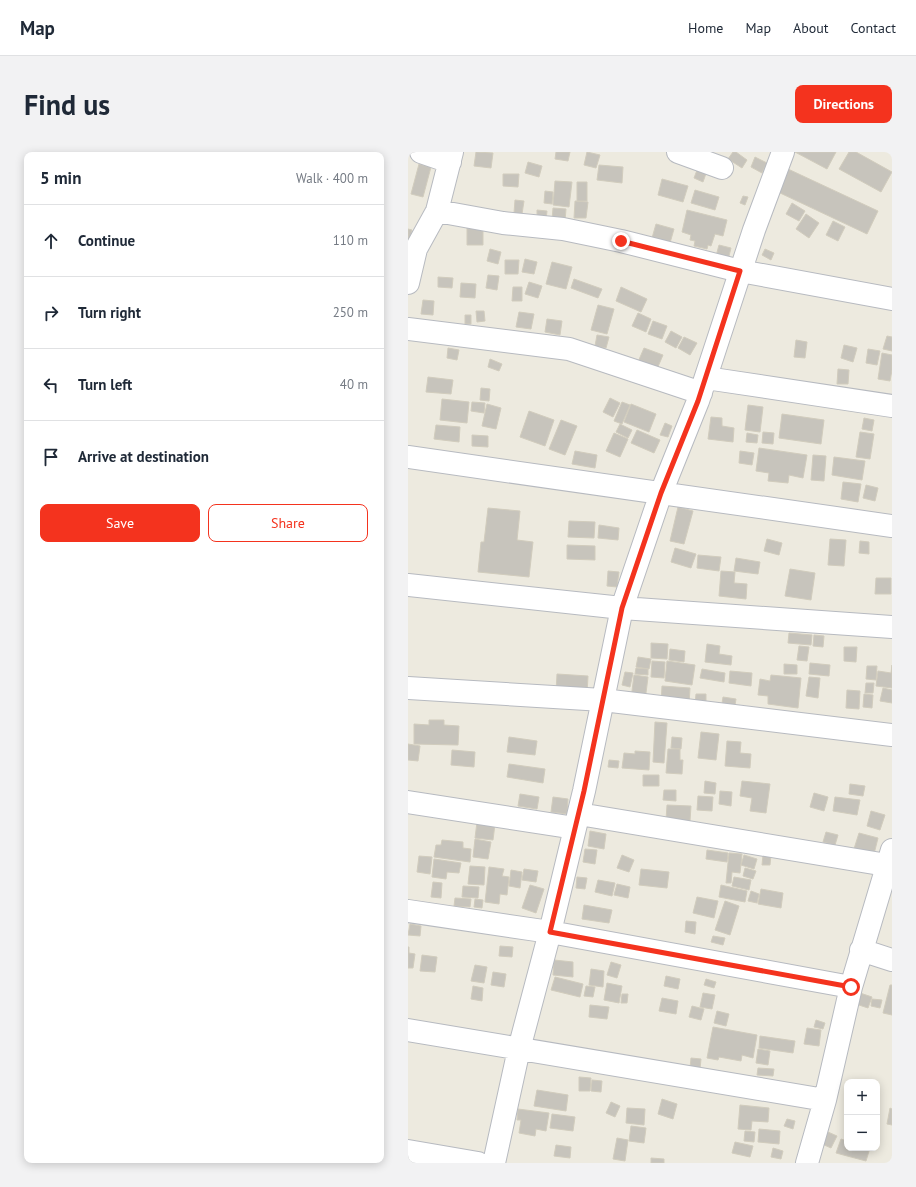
<!DOCTYPE html>
<meta charset="utf-8">
<style>
body{margin:0;font-family:"PT Sans",sans-serif;background:#f2f2f3;color:#1f2937}
.controls{position:absolute;right:12px;bottom:12px;display:grid;overflow:hidden;border-radius:8px;box-shadow:0 2px 10px #0003}
.controls button{width:36px;height:36px;display:grid;place-items:center;padding:0;border:0;border-bottom:1px solid #e0e1e3;background:#fff;color:#1f2937;font:20px sans-serif}
.stop{position:absolute;width:12px;height:12px;margin:-9px;border:3px solid #f4331e;border-radius:50%;background:#fff}
.stop.end{background:#f4331e;border-color:#fff;box-shadow:0 1px 4px #0008}
.list{margin:0;padding:0;list-style:none}
h2{display:flex;justify-content:space-between;align-items:center;height:52px;margin:0;padding:0 16px;font-size:17px}
h2 small{font-size:13px;font-weight:400;color:#747a83}
.list li{display:grid;grid-template-columns:26px 1fr auto;gap:12px;align-items:center;box-sizing:border-box;height:72px;padding:0 16px;border-top:1px solid #e0e1e3}
.list b{display:block;font-size:15px;white-space:nowrap}
.list em{font-size:13px;font-style:normal;color:#747a83}
.actions{display:flex;gap:8px;padding:12px 16px}
.actions a{flex:1;padding:9px 0;border:1px solid #f4331e;border-radius:8px;text-align:center;font-size:14px;color:#f4331e}
.actions .main{background:#f4331e;color:#fff}
.icon{flex:none;width:22px;height:22px;fill:none;stroke:currentColor;stroke-width:2;stroke-linecap:round;stroke-linejoin:round}
.map{position:relative;flex:none;width:484px;height:1011px;overflow:hidden;border-radius:8px}
header{display:flex;align-items:center;gap:24px;box-sizing:border-box;height:56px;padding:0 20px;background:#fff;border-bottom:1px solid #e0e1e3}
header strong{font-size:19px}
nav{display:flex;gap:22px;margin-inline-start:auto;font-size:14px}
.intro{display:flex;align-items:center;justify-content:space-between;box-sizing:border-box;height:96px;padding:0 24px}
h1{margin:0;font-size:28px}
.button{padding:10px 18px;border-radius:8px;background:#f4331e;color:#fff;font-size:14px;font-weight:700}
main{display:flex;gap:24px;padding:0 24px}
aside{flex:1;background:#fff;border-radius:8px;box-shadow:0 2px 10px #0003}
.map>svg:first-child{display:block}
</style>
<header>
<strong>Map</strong>
<nav><a>Home</a><a>Map</a><a>About</a><a>Contact</a></nav>
</header>
<div class="intro"><h1>Find us</h1><a class="button">Directions</a></div>
<main>
<aside>
<h2>5 min<small>Walk · 400 m</small></h2>
<ul class="list">
<li><svg class="icon" aria-label="ahead" viewBox="0 0 24 24"><path d="M12 20V5M6 11l6-6 6 6"/></svg><div><b>Continue</b></div><em>110 m</em></li>
<li><svg class="icon" aria-label="right" viewBox="0 0 24 24"><path d="M7 20v-9h11M14 6l5 5-5 5"/></svg><div><b>Turn right</b></div><em>250 m</em></li>
<li><svg class="icon" aria-label="left" viewBox="0 0 24 24"><path d="M17 20v-9H6M10 6l-5 5 5 5"/></svg><div><b>Turn left</b></div><em>40 m</em></li>
<li><svg class="icon" aria-label="arrive" viewBox="0 0 24 24"><path d="M6 21V4h12l-3 4 3 4H6"/></svg><div><b>Arrive at destination</b></div></li>
</ul>
<div class="actions"><a class="main">Save</a><a>Share</a></div>
</aside>
<div class="map">
<svg width="484" height="1011" viewBox="0 0 484 1011">
<rect width="100%" height="100%" fill="#edeadf"/>
<path fill="#c7c4bc" stroke="#d1ccbd" d="M68,0L85,1L83,16L66,14Z
M148,0H162L160,9L147,7Z
M179,0L192,3L188,16L176,13Z
M325,0H328L339,8L334,16L320,7Z
M387,0H428L419,17Z
M441,0H448L484,20L473,40L431,17Z
M347,5L359,11L354,21L343,15Z
M120,10L134,14L131,25L117,21Z
M11,12L23,15L15,45L3,42Z
M191,13L215,15L214,31L189,28Z
M291,13L300,16L295,30L286,26Z
M380,17L470,59L459,82L370,40Z
M95,22H111L110,35L95,34Z
M254,27L280,34L275,50L250,43Z
M147,29L164,30L161,55L145,53Z
M169,30H179V49H169Z
M287,38L311,45L307,58L283,51Z
M137,39L145,40L144,52L136,51Z
M335,44L340,45L337,53L332,51Z
M107,48L116,49L114,62L106,61Z
M167,49L180,50L178,66H166Z
M384,51L397,59L391,69L378,62Z
M145,56L158,57L157,69L144,68Z
M129,58L139,59L138,68L129,67Z
M279,58L319,68L315,84L307,82L303,94L300,93L299,97L286,94L287,89L282,88L283,83L274,80Z
M398,62L411,71L401,86L388,77Z
M425,69L437,75L430,89L418,83Z
M248,72L266,77L262,91L244,86Z
M59,76L75,77V93H59Z
M0,77L4,78L3,88L0,87Z
M311,93L323,96L320,108L308,104Z
M82,97L93,100L90,112L79,109Z
M357,97L366,101L363,108L354,103Z
M117,107L129,110L126,122L114,120Z
M97,108H111L110,122H97Z
M144,110L164,115L158,137L138,132Z
M80,123L91,124L89,138L78,136Z
M30,125L45,126L44,136L30,135Z
M166,127L194,137L190,146L163,136Z
M121,130L134,134L130,146L117,142Z
M53,131L68,132L67,146L52,145Z
M105,135H114V149H104Z
M213,135L239,147L233,160L208,149Z
M15,148L26,149L25,163L13,162Z
M190,153L206,157L199,182L183,178Z
M68,159H76L77,169L69,170Z
M111,160L126,162L123,177L108,175Z
M230,161L243,167L238,180L224,174Z
M57,163H63V172H57Z
M139,167L154,169L152,183L137,180Z
M245,169L259,174L254,187L240,182Z
M263,179L274,185L268,196L257,190Z
M189,183L201,185L198,196L187,194Z
M479,184L484,185V199L475,197Z
M276,185L289,191L282,203L270,196Z
M388,188L399,190L397,206L386,205Z
M436,193L449,196L445,210L433,206Z
M40,196L51,198L49,208L39,206Z
M236,196L255,203L249,217L230,210Z
M460,197L472,199L469,213L458,211Z
M474,201L484,203V218L482,229L470,227Z
M82,207L94,212L91,219L80,215Z
M430,217L441,218L440,232H429Z
M20,225L45,228L43,242L18,240Z
M73,236L82,237L81,249L72,248Z
M202,246L212,251L205,265L195,260Z
M34,247L61,250L59,271L32,268Z
M64,250L77,251L76,261L63,259Z
M214,250L222,253L214,272L206,269Z
M79,252L93,256L88,277L74,274Z
M223,252L248,262L241,280L216,270Z
M340,253L355,255L352,280L337,278Z
M121,259L146,268L137,294L112,285Z
M374,262L416,268L413,292L371,286Z
M303,265L314,266V274L326,276L325,290L300,287Z
M456,266L466,268L464,279L454,277Z
M153,268L169,274L157,303L141,297Z
M257,271L264,274L260,285L252,283Z
M212,272L224,278L220,286L208,280Z
M28,273L52,275L51,290L26,287Z
M229,278L252,288L246,301L223,291Z
M355,280L366,281L365,292L354,291Z
M452,280L466,282L462,307L448,305Z
M206,281L220,287L212,305L198,299Z
M339,281L350,283L349,291L338,290Z
M64,283L80,284V295L64,294Z
M351,296L399,303L395,326L381,323L380,331L360,329L361,321L348,319Z
M167,299L189,303L187,316L164,312Z
M332,299L346,301L344,313L331,311Z
M405,303L418,304L416,329L403,328Z
M426,305L457,309L454,328L424,323Z
M435,330L453,332L450,350L433,347Z
M458,333L470,336L467,349L455,346Z
M270,355L285,359L276,392L262,389Z
M80,356L112,359L109,388L125,390L121,425L70,420L73,390H76Z
M161,369L187,370L186,386L160,385Z
M191,373L211,376L210,388L190,386Z
M359,387L374,391L371,403L356,399Z
M422,387L438,388L436,414L420,413Z
M452,389L461,390V402L451,401Z
M159,393L187,394V408L159,407Z
M267,396L288,402L283,416L263,410Z
M290,403L313,405L311,419L289,416Z
M328,406L352,410L350,422L326,419Z
M382,417L407,421L403,448L377,444Z
M200,419L211,420L209,435L199,434Z
M313,419L327,420L326,431L339,432L338,447L311,444Z
M468,426H483V442H467Z
M381,481L404,483L403,493L380,491Z
M406,483L416,484L415,495L405,494Z
M243,491L260,492L259,507L243,506Z
M299,492L312,494L311,502L324,504L323,513L297,510Z
M391,494L401,495L399,509L389,508Z
M436,495H449L448,510L436,509Z
M262,497L277,499L276,510L261,508Z
M230,505L243,507L241,517L228,515Z
M244,509L257,510L256,526L243,525Z
M259,509L287,513L284,533L257,529Z
M402,511L422,513L421,524L401,522Z
M376,512L389,513V522H376Z
M484,513V536L468,534L470,519L483,521Z
M459,514H469L468,528L458,527Z
M228,516L240,517V523L227,522Z
M294,517L317,521L316,530L292,526Z
M322,519L344,521L343,534L321,531Z
M217,520L225,521L222,535L214,533Z
M149,522L180,524L179,542L148,540Z
M226,523L240,525L237,549L223,547Z
M363,523L393,526L390,556L360,552V544L350,543L352,527L362,529Z
M401,525L412,526L410,546L398,544Z
M458,531H466L465,541H457Z
M254,534L282,536L281,553L253,551Z
M475,536L484,538V551L472,549Z
M439,538L452,539L451,557L438,556Z
M288,542H298V551H287Z
M456,542L465,543L464,556L455,555Z
M315,545L328,547L326,559L313,558Z
M21,568H36V573L51,574L50,593L6,592V572L21,573Z
M247,570L259,571L256,611L245,610Z
M293,580L311,582L308,608L290,606Z
M101,585L129,589L127,603L99,600Z
M264,585L274,586L273,597L263,596Z
M319,589L333,590L332,601L343,602L342,616L317,614Z
M0,592L12,594L10,609L0,608Z
M260,597H272V608H275L274,622L258,621Z
M44,598L67,600L66,615L43,613Z
M227,599L242,600L241,618L214,616L216,601L227,602Z
M201,608L211,609L210,616L200,615Z
M101,612L137,617L135,631L99,625Z
M235,623H251V634H235Z
M297,629L308,631L307,642L296,641Z
M334,629L362,632L358,661L342,659L344,646L332,644Z
M442,632L457,634L455,644L441,642Z
M256,638H268V649L255,648Z
M312,639L324,640L323,654L311,652Z
M406,641L420,645L416,659L402,655Z
M112,642L131,645L129,657L110,654Z
M290,644L305,645L304,659L289,658Z
M145,645L160,647L159,662L143,660Z
M427,645L452,648L449,663L425,659Z
M259,653L283,654L282,669L258,668Z
M463,659L477,663L472,678L459,674Z
M69,670L87,672L85,688L67,686Z
M182,679L198,682L196,697L180,694Z
M418,680L430,683L427,693L415,690Z
M451,681L470,686L465,706L445,700Z
M67,687L83,690L80,707L65,705Z
M34,688L55,690V696L63,697L62,710L26,705L28,693H33Z
M177,697L189,698L187,712L175,710Z
M299,698L320,701L319,710L298,707Z
M321,701L334,702L332,721L324,720L323,731H318Z
M214,703L226,708L221,720L209,716Z
M336,703L349,707L346,717L333,713Z
M355,703H363L362,713H354Z
M11,704L24,705L22,722L9,720Z
M26,707L53,711L51,721L39,720L38,727L24,725Z
M62,714L77,715L76,733L60,732Z
M81,715L96,717L94,724L101,725L99,743L92,742L91,752L77,750Z
M337,716L348,719L345,727L335,724Z
M116,717L130,719L128,730L114,728Z
M233,717L261,720L259,736L231,733Z
M103,718L114,720L112,736L101,734Z
M169,725L179,726L177,737L168,736Z
M326,725L343,728L341,738L324,734Z
M190,728L207,731L204,744L187,740Z
M25,730L34,731L33,746L23,745Z
M209,732L222,735L220,746L206,743Z
M122,733L136,737L128,761L114,756Z
M313,733L339,739L337,750L311,745Z
M55,734L71,735L70,746L54,745Z
M353,737L375,741L373,756L350,752Z
M343,739L351,742L349,751L340,749Z
M289,745L310,749L306,766L285,761Z
M47,746L63,747L62,755L46,754Z
M67,747L75,748L74,756L66,755Z
M317,749L331,754L322,783L307,778Z
M176,753L204,758L201,771L174,767Z
M278,769L288,770L287,782L277,780Z
M2,772L13,774L12,784L0,783Z
M305,784L317,786L315,793L303,790Z
M92,794L105,795L104,805L91,804Z
M0,795H1V801L7,802L5,816H0Z
M14,803L29,805L27,820L12,819Z
M146,808L165,810V825L145,823Z
M203,810L213,813L209,826L199,823Z
M67,813L79,815L76,831L63,829Z
M183,817L196,819L195,835L181,833Z
M85,820L98,822L96,835L83,833Z
M258,824L272,827L270,837L256,834Z
M147,825L175,832L172,845L143,838Z
M298,827L308,830L306,836L296,833Z
M199,831L214,834L211,851L196,848Z
M482,833H484V863L475,861Z
M65,834L75,836L74,849L63,847Z
M178,834L187,835L185,845L176,844Z
M295,841L307,843L304,857L292,855Z
M452,841L464,845L460,856L448,852Z
M214,842H220L219,851H213Z
M254,846L270,849L268,862L251,859Z
M464,847L474,848L472,856L463,854Z
M182,853L201,855L199,867L181,865Z
M284,854L296,857L293,868L281,865Z
M309,859L321,862L318,874L306,871Z
M408,868L417,871L415,877L406,875Z
M305,875L349,883L345,906L334,903L333,909L311,905L310,908L299,906Z
M399,876L413,878L411,894L396,892Z
M352,884L387,889L385,901L351,896Z
M350,897L362,899L360,913L348,911Z
M283,906L293,907L292,917L282,916Z
M350,916L366,917L365,924L349,923Z
M171,925L183,926L182,939H171Z
M184,928L194,929L193,940L183,939Z
M129,938L160,943L158,959L126,954Z
M254,947L269,952L265,967L250,962Z
M203,950L212,954L207,965L198,961Z
M332,953L361,956L360,970L344,969L343,978L330,977Z
M219,956L237,957L236,973L218,971Z
M482,956L484,957V973L479,972Z
M110,957L141,961L138,979L128,977L127,984L111,981L113,968H109Z
M144,962L167,965L165,979L142,976Z
M379,967L387,969L385,977L376,974Z
M223,974L238,976L236,991L221,989Z
M351,977L372,979L371,992L350,990Z
M337,979L347,980L346,990L336,989Z
M420,980L429,984L423,996L414,992Z
M209,986L220,988L217,1009L205,1007Z
M433,987L439,989V996H462L458,1009L428,1001Z
M327,990L345,994L342,1005L324,1001Z
M148,993L163,995L162,1006L146,1004Z
M365,996L375,999L373,1007L363,1005Z
M243,1006L256,1007V1011H243Z"/>
<g fill="none" stroke-linecap="round" stroke-linejoin="round">
<defs>
<path id="minor" d="M13,0L42,10
M270,0L314,16
M29,59L95,71L155,77L213,89L332,119L484,147
M0,131L8,97L29,59L44,0
M0,177L161,197L293,241
M298,226L484,254
M0,305L484,374
M0,433L214,456L484,475
M0,536L195,548L484,583
M0,650L167,676
M171,662L484,714
M0,759L142,780L443,835
M453,798L484,808
M0,878L417,948
M0,999L70,1011
M86,1011L111,897L142,780L176,639L214,456L253,341L290,249L346,78L375,0
M399,1011L417,948L443,835L484,698"/>
</defs>
<use href="#minor" stroke="#b7bac0" stroke-width="24"/>
<use href="#minor" stroke="#fff" stroke-width="22"/>
</g>
<g fill="none" stroke-linecap="round" stroke-linejoin="round">
<path stroke="#f4331e" stroke-width="5" d="M213,89L332,119L290,249L253,341L214,456L176,639L142,780L443,835"/>
</g>
</svg>
<div class="controls">
<button>+</button>
<button>−</button>
</div>
<div class="stop" style="left:443px;top:835px"></div>
<div class="stop end" style="left:213px;top:89px"></div>
</div>
</main>
